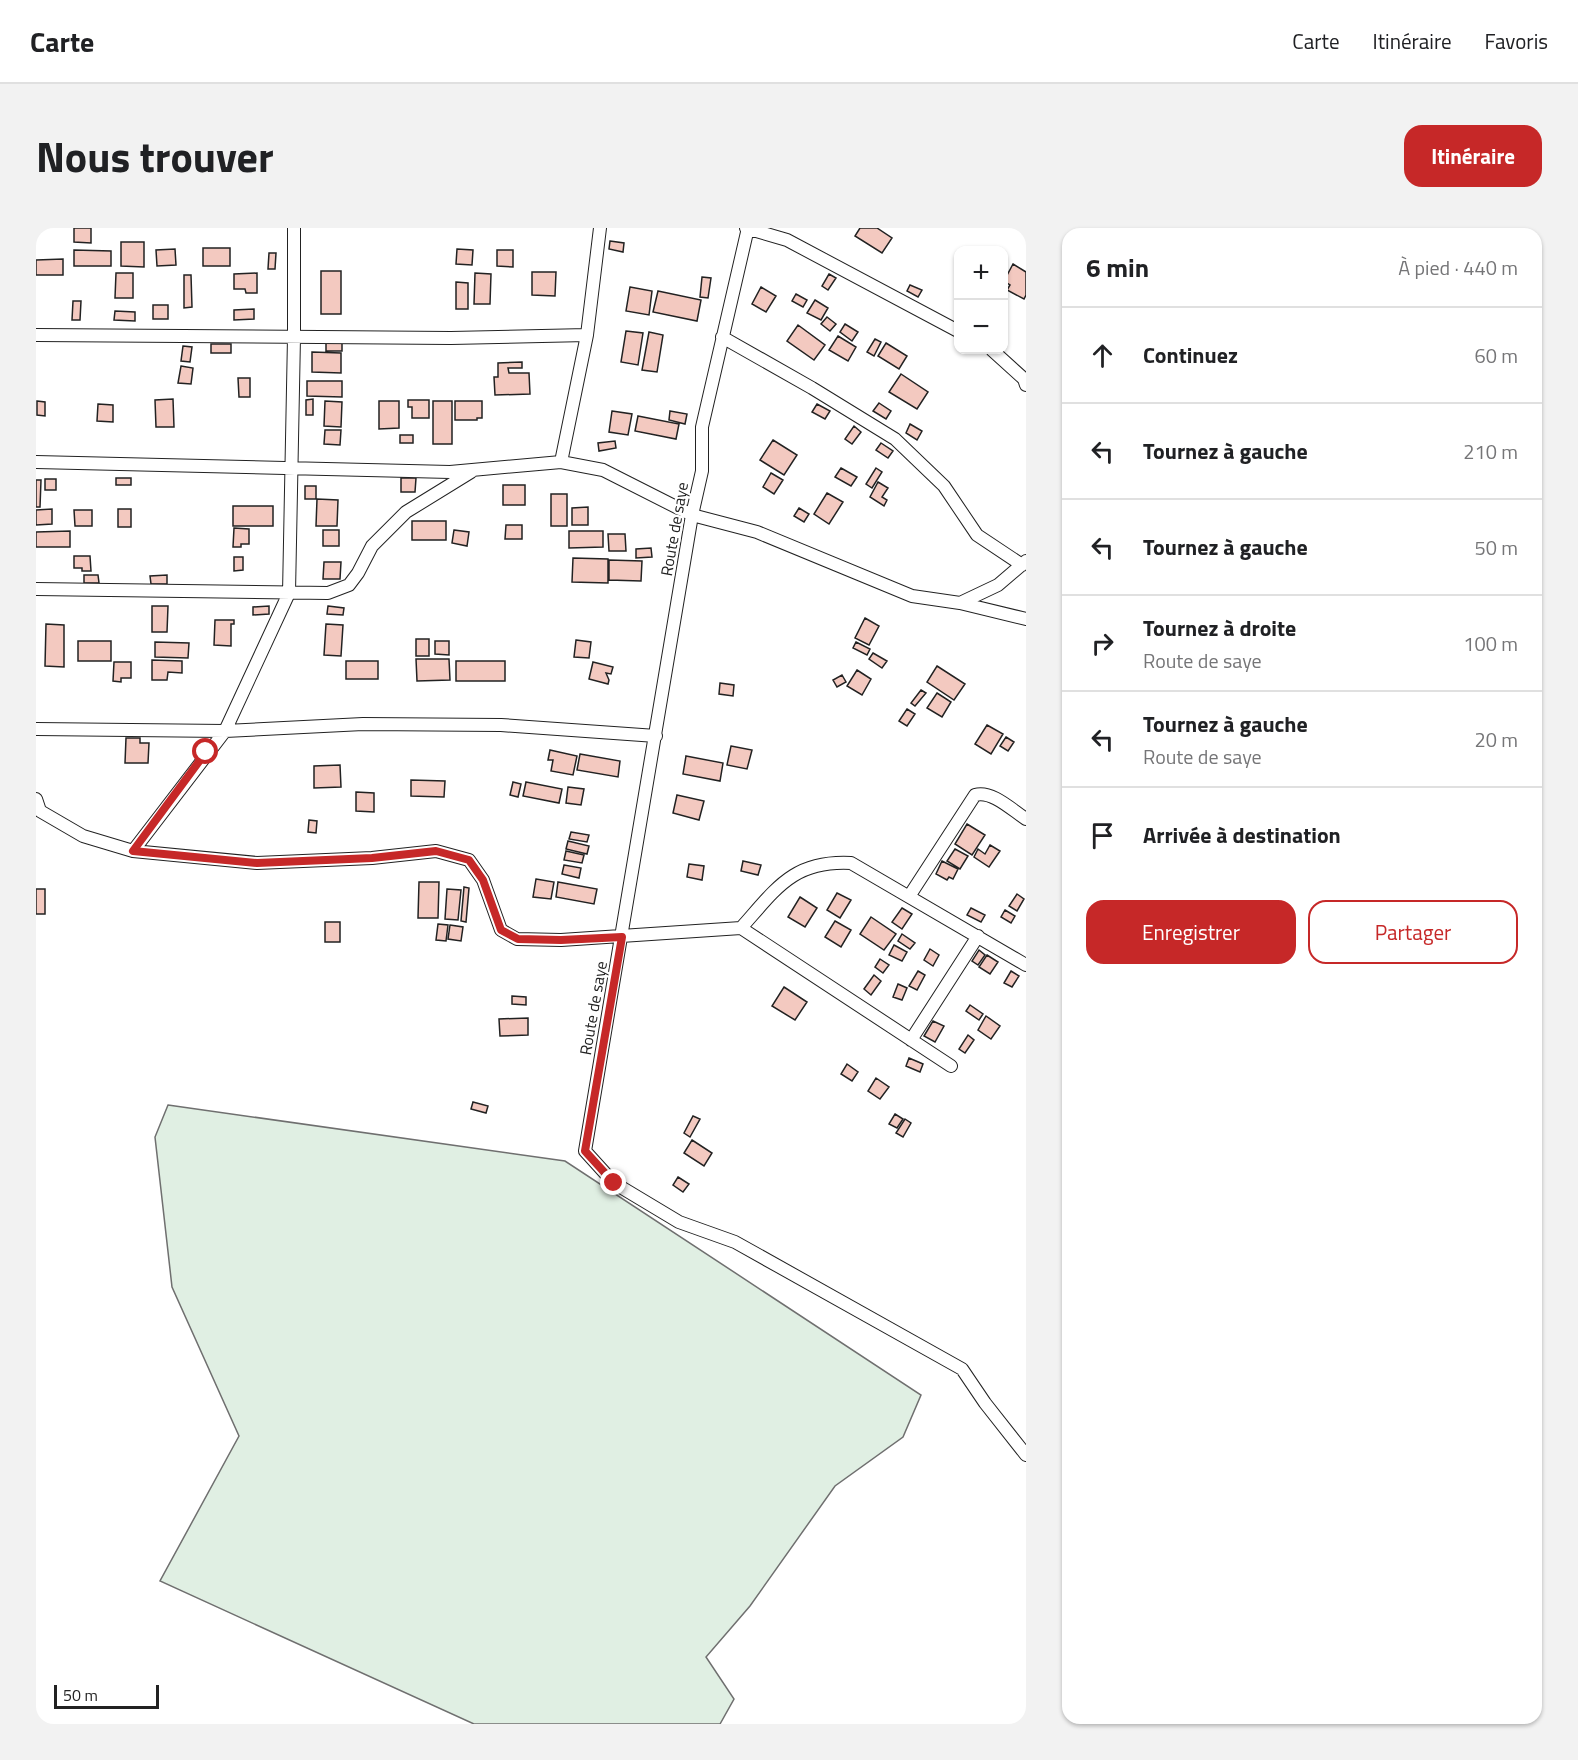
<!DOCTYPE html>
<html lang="fr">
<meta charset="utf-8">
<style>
body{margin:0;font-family:"Titillium Web",sans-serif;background:#f2f2f2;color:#202124}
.controls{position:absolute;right:18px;top:18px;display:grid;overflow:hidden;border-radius:12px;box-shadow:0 2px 4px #0004}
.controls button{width:54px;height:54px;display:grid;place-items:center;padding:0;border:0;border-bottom:2px solid #e0e0e0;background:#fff;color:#202124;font:30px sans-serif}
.scale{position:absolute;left:18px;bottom:15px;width:105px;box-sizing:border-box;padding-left:6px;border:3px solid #222;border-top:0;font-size:16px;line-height:21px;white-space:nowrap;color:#222;-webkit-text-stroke:4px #fff;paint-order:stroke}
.stop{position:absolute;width:18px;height:18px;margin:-14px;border:4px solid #c62828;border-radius:50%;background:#fff}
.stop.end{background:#c62828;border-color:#fff;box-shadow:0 2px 6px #0008}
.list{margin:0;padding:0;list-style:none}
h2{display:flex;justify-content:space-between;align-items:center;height:78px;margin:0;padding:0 24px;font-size:26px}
h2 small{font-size:20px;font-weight:400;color:#757577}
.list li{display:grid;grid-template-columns:39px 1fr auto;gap:18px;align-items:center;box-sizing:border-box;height:96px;padding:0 24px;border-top:2px solid #e0e0e0}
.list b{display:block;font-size:22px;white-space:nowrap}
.list p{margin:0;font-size:20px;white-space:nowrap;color:#757577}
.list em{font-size:20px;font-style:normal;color:#757577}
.actions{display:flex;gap:12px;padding:18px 24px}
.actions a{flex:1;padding:14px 0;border:2px solid #c62828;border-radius:18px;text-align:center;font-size:21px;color:#c62828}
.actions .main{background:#c62828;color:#fff}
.icon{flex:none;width:33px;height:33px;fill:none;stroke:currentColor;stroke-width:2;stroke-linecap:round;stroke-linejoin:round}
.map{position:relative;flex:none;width:990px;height:1496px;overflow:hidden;border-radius:18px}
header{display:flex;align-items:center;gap:36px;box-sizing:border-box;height:84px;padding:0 30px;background:#fff;border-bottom:2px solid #e0e0e0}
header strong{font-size:28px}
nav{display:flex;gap:33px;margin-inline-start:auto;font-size:21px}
.intro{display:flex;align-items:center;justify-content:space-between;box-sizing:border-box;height:144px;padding:0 36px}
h1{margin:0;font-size:42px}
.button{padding:15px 27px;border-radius:18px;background:#c62828;color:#fff;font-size:21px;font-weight:700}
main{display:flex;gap:36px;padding:0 36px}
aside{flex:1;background:#fff;border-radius:18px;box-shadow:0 2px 4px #0004}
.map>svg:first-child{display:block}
</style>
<header>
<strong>Carte</strong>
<nav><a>Carte</a><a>Itinéraire</a><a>Favoris</a></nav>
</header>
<div class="intro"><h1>Nous trouver</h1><a class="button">Itinéraire</a></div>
<main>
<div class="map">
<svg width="990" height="1496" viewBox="0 0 990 1496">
<rect width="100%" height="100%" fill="#fff"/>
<path fill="#e0efe3" stroke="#6f6f6f" stroke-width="1.5" d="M132,877L529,933L885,1167L867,1209L799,1258L714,1378L670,1429L698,1471L684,1496H438L124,1353L203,1208L136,1059L119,909Z"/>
<path fill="#f3c9c0" stroke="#222" stroke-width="1.5" d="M38,0H55V15L38,14Z
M824,0H841L856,10L846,25L819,8Z
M574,13L588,15L587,24L573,21Z
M85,14H108V39L85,38Z
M167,20H194V38H167Z
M139,21L140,37L121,38L120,22Z
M421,21L437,22L436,37L420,36Z
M38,22L75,23V38H38Z
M461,22H477V39L461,38Z
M233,25H240L239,41H232Z
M27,31V47H0V32Z
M977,36L990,44V67L988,71L971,62L974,57L968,53Z
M285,43H305V86H285Z
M496,44H520L519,68L496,67Z
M80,45H97V70H79Z
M221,45V65H210L209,61H198V46Z
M439,45L455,46L454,76H438Z
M793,46L800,50L792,62L786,58Z
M148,47H155L156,79L148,80Z
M666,49L675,50L672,70L664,69Z
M420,54L432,55V81H420Z
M874,57L886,62L882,69L871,63Z
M594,59L616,63L613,87L590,83Z
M725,59L740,68L730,84L716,76Z
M622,63L665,72L661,93L617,84Z
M760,66L771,72L767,79L756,73Z
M779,72L792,80L785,92L771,85Z
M37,73H45L44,92H36Z
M117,77H132V91H117Z
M218,81V91L198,92V82Z
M79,83L99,84V93L78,92Z
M791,89L800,96L794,103L785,96Z
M809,96L822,104L816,113L804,104Z
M762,97L789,117L778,132L751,113Z
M590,103L607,105L602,137L585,134Z
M613,104L627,107L621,144L606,142Z
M802,108L820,119L812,133L793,122Z
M839,111L845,114L838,128L831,124Z
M290,112L306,113V123H290Z
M850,115L871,128L863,141L842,128Z
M175,116H195V125H175Z
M147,118L156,119L154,134L145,133Z
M276,124L305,125V145L276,144Z
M486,134V140H472L473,145H493L494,166L459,167L458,149H462V135Z
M145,138L157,140L155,156L142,155Z
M865,146L892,164L881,181L853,164Z
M202,150H214V169H203Z
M271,153H306V169L271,168Z
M137,171L138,199H120L119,172Z
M277,171V187H270V172Z
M372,172H393V190H376V179H372Z
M1,173L9,174V188L1,187Z
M289,173L306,174L305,199L288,198Z
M343,173H363V200L343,201Z
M397,173H416V216H397Z
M419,173H446V190H441V192H419Z
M843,175L855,183L850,191L837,183Z
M62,176L77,177V194L61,193Z
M781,176L794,183L789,191L776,184Z
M576,183L596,186L592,207L573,204Z
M634,183L651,186L649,196L633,192Z
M602,188L643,196L640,211L599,203Z
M874,196L886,203L881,212L870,205Z
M818,198L825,204L816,216L809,211Z
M289,202H305L304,217L288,216Z
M364,207H377V215H364Z
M737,212L761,227L748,247L724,232Z
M579,213L580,220L563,223L562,215Z
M845,215L857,223L852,230L840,222Z
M805,240L821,249L815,258L799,249Z
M840,240L846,244L836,260L830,256Z
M735,245L747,252L738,266L727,259Z
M80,250H95V257H80Z
M365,250H380L379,264H365Z
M9,251H20V262H9Z
M0,252H5L4,279H0Z
M842,254L852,260L846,269L851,272L848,278L834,269Z
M467,257H489V277H467Z
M269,258H280V271H269Z
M791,265L807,274L793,296L778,286Z
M515,266H531V298H515Z
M281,271L302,272L301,298H280Z
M197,278H237V298H197Z
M552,279V297H536V280Z
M763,280L773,286L768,294L758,288Z
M16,281V296L0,297V282Z
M82,281H95V299H82Z
M38,282H56V298H39Z
M376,293H410V312H376Z
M470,297H486V311H469Z
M198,300L213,301V316H205V319H197Z
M287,302H303V318H287Z
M418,302L433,304L431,318L416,315Z
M34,303V319H0V304Z
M533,303H567V319L533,320Z
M572,306H589L590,323H573Z
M615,320L616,329L600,330V321Z
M38,328H54L55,343H46V340H38Z
M198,329H207V342L198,343Z
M537,330L572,331V355L536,354Z
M573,332L606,333L605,353L573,352Z
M288,334H305L304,351H287Z
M48,347H62L63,355H48Z
M131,347V356H115L114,348Z
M116,378H132L131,404H116Z
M233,378V386L217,387V379Z
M292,378L308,380L307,387L291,386Z
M829,390L843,398L833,417L819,410Z
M179,392H198V396H195V418L178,417Z
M10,396L28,397V439L9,438Z
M290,396L307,397L305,428L288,427Z
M380,411H393V428H380Z
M540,412L555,414L553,430L538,429Z
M42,413H75V433H42Z
M399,413H413V427L399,426Z
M119,414L153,415L152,430L119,429Z
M820,414L834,421L831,427L817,420Z
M837,425L851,433L846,440L833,431Z
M380,431H413L414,452L381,453Z
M116,432L146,433V445L132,444L131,452H116Z
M310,433H342V451H310Z
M420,433H469V453H420Z
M78,434H95V450H85V454L77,453Z
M557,434L577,439L575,446L570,445L573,452L572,456L553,451Z
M901,438L929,456L918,472L891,454Z
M821,442L835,451L826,467L811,458Z
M806,447L810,454L801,459L797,452Z
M684,455L698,457L697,468L683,466Z
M885,462L890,465L879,478L875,475Z
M901,465L915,474L906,489L891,480Z
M871,481L879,486L871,498L863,493Z
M951,497L967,506L955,526L939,516Z
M970,509L978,514L972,523L964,518Z
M90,510H104V515H113L112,535H89Z
M695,518L716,522L711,541L691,537Z
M514,522L541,528L537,547L515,543L517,532H512Z
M544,526L584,533L582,549L541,542Z
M650,528L687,535L684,553L647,546Z
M304,537L305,559L278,560V538Z
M375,552L409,553L408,569L375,568Z
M477,554L485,556L482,569L474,567Z
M490,554L526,561L523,575L487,568Z
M532,559L548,561L545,577L530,575Z
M320,564L338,565V584L320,583Z
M641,567L668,573L663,592L637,585Z
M273,592L281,593L280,605L272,604Z
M931,596L949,607L936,627L919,616Z
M535,604L553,607L551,614L533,611Z
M532,613L553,618L551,626L530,621Z
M954,617L964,623L953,639L938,629L942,621L949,626Z
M919,621L932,628L924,641L911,633Z
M530,623L548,627L546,635L528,632Z
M707,633L725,637L722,647L705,643Z
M906,633L922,641L917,651L913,649L911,652L900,646Z
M653,636L668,638L666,652L651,649Z
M528,637L545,640L543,650L526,646Z
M500,651L518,654L515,671L497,669Z
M383,654H403L402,690H382Z
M522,654L561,661L558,676L520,669Z
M428,659L433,660L430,694L425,693Z
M0,661H9V686H0Z
M411,661L425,662L422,692L409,691Z
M801,665L815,672L804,690L791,682Z
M981,666L988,671L981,683L973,678Z
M764,669L781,680L769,699L752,689Z
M866,680L876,686L866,701L856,694Z
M935,680L949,687L945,694L931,687Z
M969,682L979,688L975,695L965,689Z
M835,689L860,706L848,722L824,706Z
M799,693L815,702L805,719L789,709Z
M289,694H304V714H289Z
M402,696L412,697L410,713L400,712Z
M414,697L427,699L425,713L412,711Z
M866,706L879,715L874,721L862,713Z
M858,717L871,724L866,733L853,727Z
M894,721L903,727L897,738L888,732Z
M943,722L949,727L942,737L936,733Z
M951,727L962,734L954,746L943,739Z
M844,731L853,737L847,745L839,739Z
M882,743L889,747L881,762L873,758Z
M975,743L983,748L976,759L968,755Z
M838,747L845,753L835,767L828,761Z
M862,756L871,760L866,772L857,769Z
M748,759L771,774L759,792L736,778Z
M476,768L490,769V777L476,776Z
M934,777L947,786L943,792L930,783Z
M950,788L964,798L955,811L942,802Z
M492,790V807L464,808L463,791Z
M897,793L908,798L899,814L888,808Z
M932,807L938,812L929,825L923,821Z
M873,830L887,836L884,844L870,838Z
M811,836L822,844L816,853L805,846Z
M840,850L853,859L844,871L832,863Z
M437,874L452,878L450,885L435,881Z
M859,886L867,891L861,900L853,896Z
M657,888L664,891L654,909L648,905Z
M869,891L875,895L867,909L860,905Z
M656,912L676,925L668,938L648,925Z
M642,949L653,956L647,964L637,957Z"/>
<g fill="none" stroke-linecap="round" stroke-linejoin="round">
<defs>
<path id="street" d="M710,0L751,12L922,103
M712,0L666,199V243L656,287L549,923L578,955L643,994L699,1014L926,1141L949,1175L990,1227
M0,107L415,110L551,107
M686,109L776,160L859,211L908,258L941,307L986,337
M956,122L988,151L990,157
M0,234L414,244L525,234L567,242L656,287L721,304L876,368L924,375L962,357L990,333
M525,234L551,107L564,0
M0,361L292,365L313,357L322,345L336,318L370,284L435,244
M924,375L990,391
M0,501L189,503L327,496L465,497L620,508
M0,571L4,583L47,608L97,623L221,635L336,630L400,623L433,632L447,652L465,702L481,711L525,712L705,700L915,838
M97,623L189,503L253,365L258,109V0
M874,667L939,567C956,562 976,582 990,591
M705,700C740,661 757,632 815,635L990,737
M875,812L942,708"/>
</defs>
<use href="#street" stroke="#222" stroke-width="14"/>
<use href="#street" stroke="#fff" stroke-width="12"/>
</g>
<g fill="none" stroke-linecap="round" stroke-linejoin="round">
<path stroke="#c62828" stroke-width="8" d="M170,524L97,623L221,635L336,630L400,623L433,632L447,652L465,702L482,711L525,712L586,709L549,923L578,955"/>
</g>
<g text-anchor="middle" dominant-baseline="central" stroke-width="4.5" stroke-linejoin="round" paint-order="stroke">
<g font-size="16" fill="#222" stroke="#fff">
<text transform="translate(638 301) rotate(-80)">Route de saye</text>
<text transform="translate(557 780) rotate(-80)">Route de saye</text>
</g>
</g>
</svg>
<div class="controls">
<button>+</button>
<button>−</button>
</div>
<div class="scale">50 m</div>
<div class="stop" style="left:170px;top:524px"></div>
<div class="stop end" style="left:578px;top:955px"></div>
</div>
<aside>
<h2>6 min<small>À pied · 440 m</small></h2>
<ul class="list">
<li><svg class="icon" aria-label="ahead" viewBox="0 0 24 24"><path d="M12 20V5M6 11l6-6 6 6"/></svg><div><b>Continuez</b></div><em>60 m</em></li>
<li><svg class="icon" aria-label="left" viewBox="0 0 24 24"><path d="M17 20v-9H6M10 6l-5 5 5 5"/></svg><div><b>Tournez à gauche</b></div><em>210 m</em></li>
<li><svg class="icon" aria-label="left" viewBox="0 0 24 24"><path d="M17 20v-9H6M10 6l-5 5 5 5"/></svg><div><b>Tournez à gauche</b></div><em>50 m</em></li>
<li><svg class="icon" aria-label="right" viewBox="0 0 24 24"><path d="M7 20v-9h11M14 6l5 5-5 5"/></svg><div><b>Tournez à droite</b><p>Route de saye</p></div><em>100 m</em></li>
<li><svg class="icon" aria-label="left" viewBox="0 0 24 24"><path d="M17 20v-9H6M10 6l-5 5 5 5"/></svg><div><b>Tournez à gauche</b><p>Route de saye</p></div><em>20 m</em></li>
<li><svg class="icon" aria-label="arrive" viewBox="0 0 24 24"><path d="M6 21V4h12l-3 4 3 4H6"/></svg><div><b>Arrivée à destination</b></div></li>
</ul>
<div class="actions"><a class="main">Enregistrer</a><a>Partager</a></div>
</aside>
</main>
